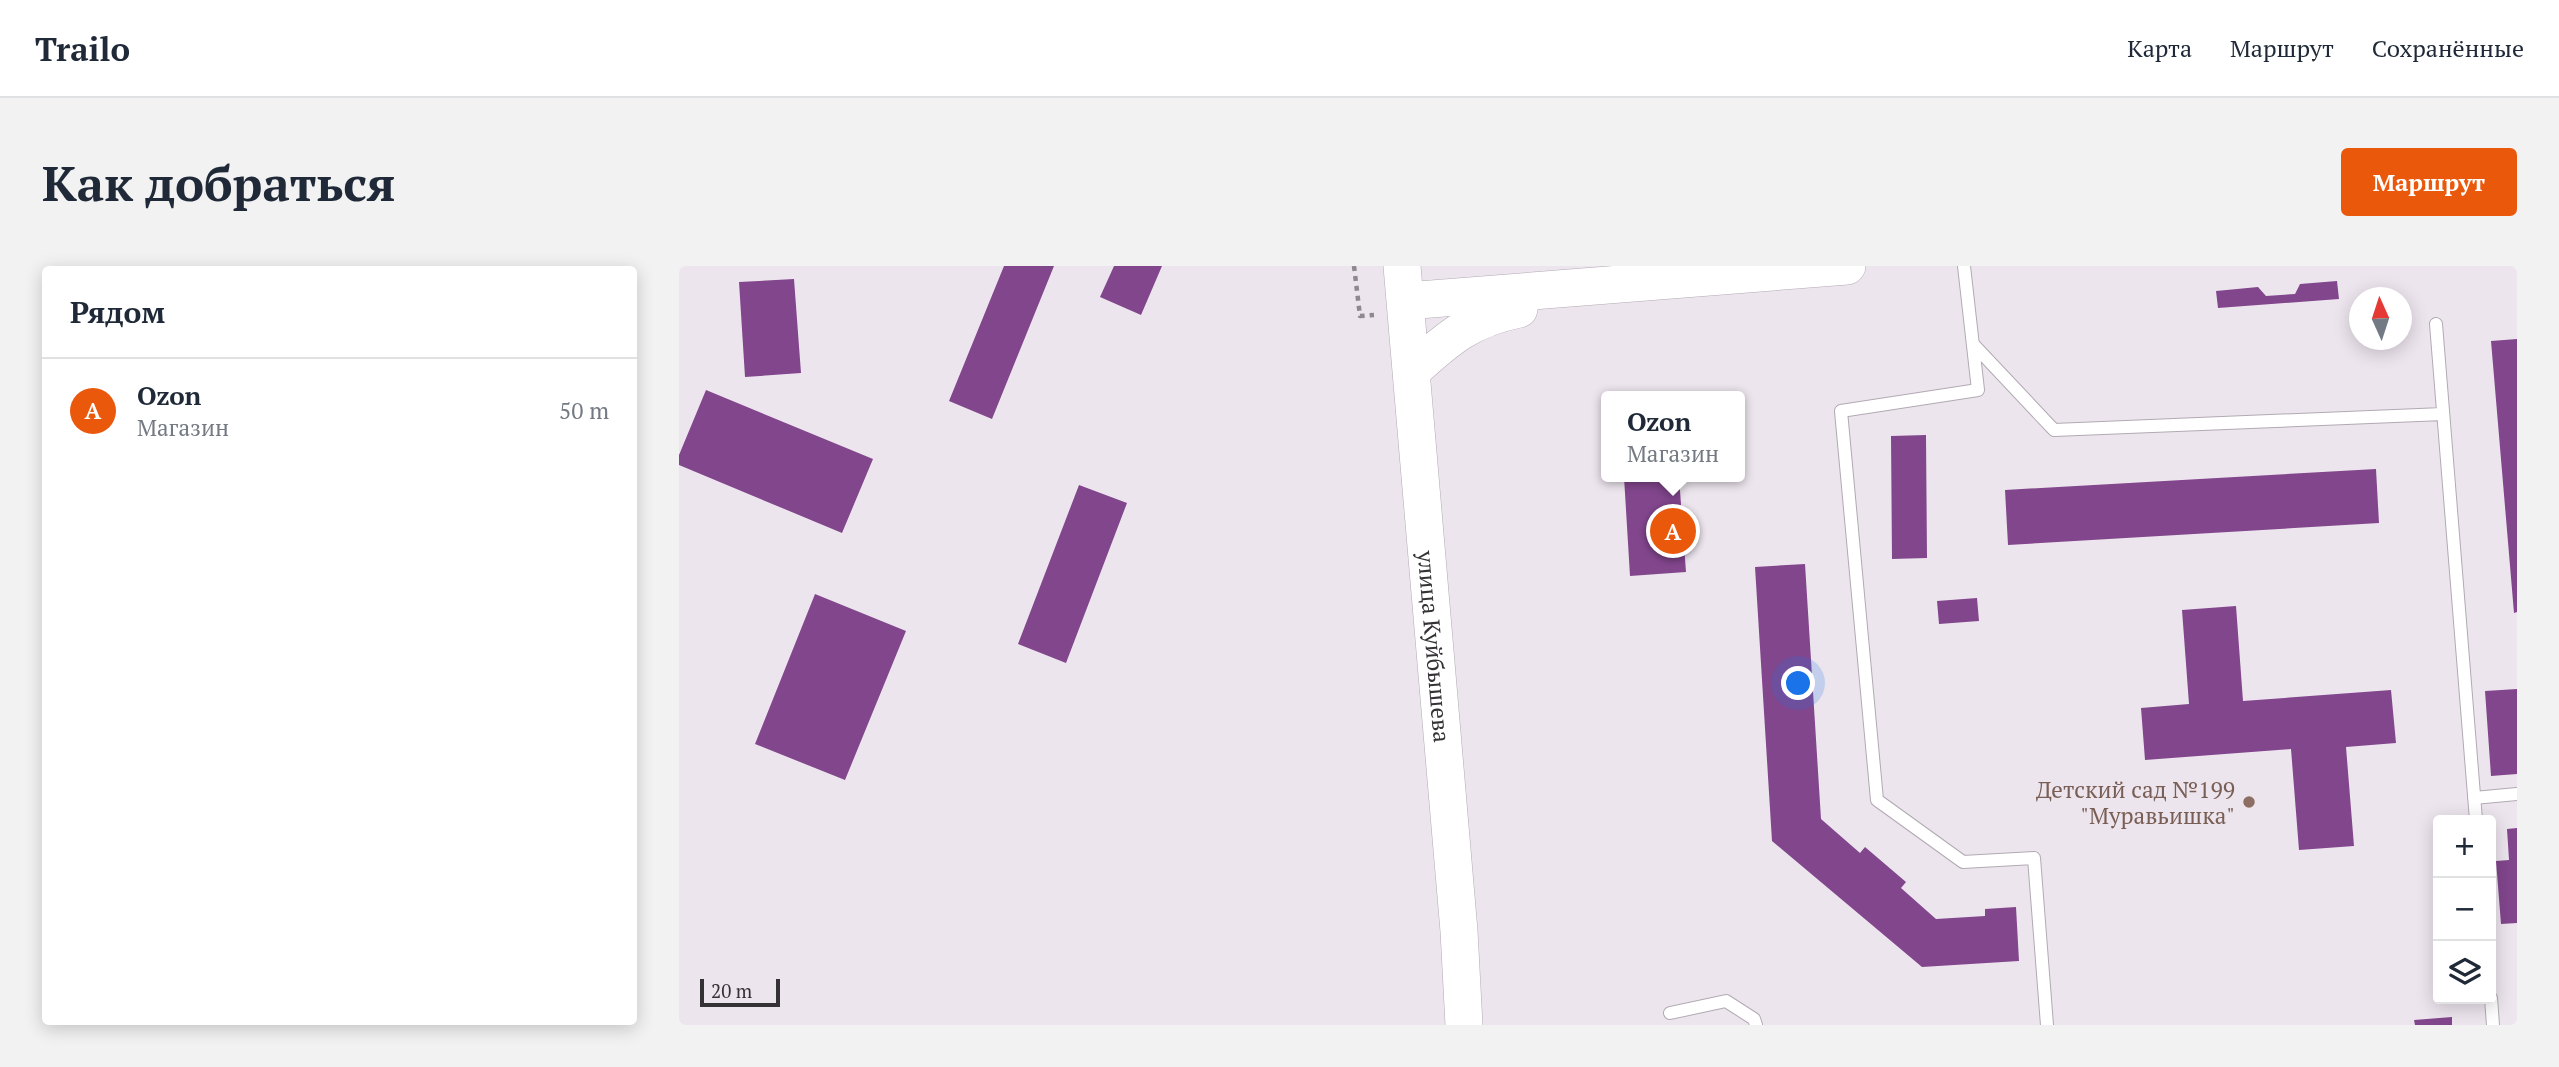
<!DOCTYPE html>
<html lang="ru">
<meta charset="utf-8">
<style>
body{margin:0;font-family:"PT Serif",serif;background:#f2f2f3;color:#1f2937}
.controls{position:absolute;right:21px;bottom:21px;display:grid;overflow:hidden;border-radius:7px;box-shadow:0 4px 18px #0003}
.controls button{width:63px;height:63px;display:grid;place-items:center;padding:0;border:0;border-bottom:2px solid #e0e1e3;background:#fff;color:#1f2937;font:35px sans-serif}
.compass{position:absolute;left:1670px;top:21px;width:63px;height:63px;border-radius:50%;background:#fff;box-shadow:0 4px 18px #0003;rotate:357deg}
.scale{position:absolute;left:21px;bottom:18px;width:80px;box-sizing:border-box;padding-left:7px;border:4px solid #353235;border-top:0;font-size:19px;line-height:24px;white-space:nowrap;color:#353235;-webkit-text-stroke:5px #ede5ee;paint-order:stroke}
.you{position:absolute;left:1120px;top:418px;width:24px;height:24px;margin:-18px;border:5px solid #fff;border-radius:50%;background:#1a73e8;box-shadow:0 0 0 10px #1a73e833}
.badge{display:grid;place-items:center;width:46px;height:46px;border-radius:50%;background:#ea580c;color:#fff;font-size:23px;font-weight:700}
.pin{position:absolute;translate:-50% -50%;border:4px solid #fff;box-shadow:0 2px 7px #0006}
.popup{position:absolute;left:922px;top:125px;width:144px;height:91px;box-sizing:border-box;display:grid;place-content:center;border-radius:7px;background:#fff;filter:drop-shadow(0 2px 5px #0005);font-size:23px;white-space:nowrap;color:#747a83}
.popup b{font-size:26px;color:#1f2937}
.popup::after{content:'';position:absolute;left:50%;top:100%;margin-left:-14px;border:14px solid transparent;border-top-color:#fff}
.list{margin:0;padding:0;list-style:none}
h2{display:flex;justify-content:space-between;align-items:center;height:91px;margin:0;padding:0 28px;font-size:30px}
h2 small{font-size:23px;font-weight:400;color:#747a83}
.list li{display:grid;grid-template-columns:46px 1fr auto;gap:21px;align-items:center;box-sizing:border-box;height:105px;padding:0 28px;border-top:2px solid #e0e1e3}
.list b{display:block;font-size:26px;white-space:nowrap}
.list p{margin:0;font-size:23px;white-space:nowrap;color:#747a83}
.list em{font-size:23px;font-style:normal;color:#747a83}
.icon{flex:none;width:38px;height:38px;fill:none;stroke:currentColor;stroke-width:2;stroke-linecap:round;stroke-linejoin:round}
.map{position:relative;flex:none;width:1838px;height:759px;overflow:hidden;border-radius:7px}
header{display:flex;align-items:center;gap:42px;box-sizing:border-box;height:98px;padding:0 35px;background:#fff;border-bottom:2px solid #e0e1e3}
header strong{font-size:33px}
nav{display:flex;gap:38px;margin-inline-start:auto;font-size:24px}
.intro{display:flex;align-items:center;justify-content:space-between;box-sizing:border-box;height:168px;padding:0 42px}
h1{margin:0;font-size:49px}
.button{padding:18px 32px;border-radius:7px;background:#ea580c;color:#fff;font-size:24px;font-weight:700}
main{display:flex;gap:42px;padding:0 42px}
aside{flex:1;background:#fff;border-radius:7px;box-shadow:0 4px 18px #0003}
.map>svg:first-child{display:block}
</style>
<header>
<strong>Trailo</strong>
<nav><a>Карта</a><a>Маршрут</a><a>Сохранённые</a></nav>
</header>
<div class="intro"><h1>Как добраться</h1><a class="button">Маршрут</a></div>
<main>
<aside>
<h2>Рядом<small></small></h2>
<ul class="list">
<li><span class="badge">A</span><div><b>Ozon</b><p>Магазин</p></div><em>50 m</em></li>
</ul>
</aside>
<div class="map">
<svg width="1838" height="759" viewBox="0 0 1838 759">
<rect width="100%" height="100%" fill="#ede5ee"/>
<path fill="#82468d" d="M325,0H375L313,153L270,135Z
M435,0H483L462,49L421,31Z
M115,13L122,107L66,111L60,16Z
M1658,15L1660,33L1539,42L1537,25L1579,21L1587,30L1616,28L1621,18Z
M1838,73V346L1835,347L1812,75Z
M27,124L194,193L163,267L0,199V189Z
M1247,169L1248,292L1213,293L1212,170Z
M1697,203L1700,257L1329,279L1326,224Z
M945,211H1000L1007,306L951,310Z
M400,219L448,237L387,397L339,378Z
M1126,298L1142,553L1181,587L1186,581L1227,616L1222,622L1257,653L1306,650V643L1337,641L1340,695L1243,701L1093,575L1076,301Z
M136,328L227,365L166,514L76,478Z
M1298,332L1300,355L1260,358L1258,335Z
M1557,340L1564,435L1712,424L1717,477L1667,481L1675,580L1620,584L1612,483L1466,494L1462,442L1510,438L1503,344Z
M1838,423V508L1812,510L1806,425Z
M1838,562V657L1822,658L1817,595L1830,594L1828,563Z
M1773,751V759H1736L1735,754Z"/>
<g fill="none" stroke-linecap="round" stroke-linejoin="round">
<defs>
<path id="service" d="M1285,0L1299,124L1162,145L1198,534L1284,596L1355,592L1368,759
M1757,58L1797,554
M1294,78L1375,164L1764,148
M1795,532L1838,528
M1812,732L1814,759
M991,747L1047,735L1075,753L1077,759"/>
<g id="secondary">
<path id="s1" d="M723,0L780,665L785,759"/>
<path d="M727,35L1168,0"/>
<path d="M733,105C769,72 791,53 840,43"/>
</g>
</defs>
<use href="#service" stroke="#b1aab2" stroke-width="14"/>
<use href="#secondary" stroke="#b1aab2" stroke-width="38"/>
<path stroke="#8e898f" stroke-width="4.5" stroke-dasharray="5 5" stroke-linecap="butt" d="M675,0L681,50L695,49"/>
<use href="#service" stroke="#fff" stroke-width="12"/>
<use href="#secondary" stroke="#fff" stroke-width="37"/>
</g>
<circle fill="#8d6e63" stroke="#ede5ee" stroke-width="2.5" cx="1570" cy="536" r="7"/>
<g text-anchor="middle" dominant-baseline="central" stroke-width="7" stroke-linejoin="round" paint-order="stroke">
<g font-size="23" fill="#353235" stroke="#ede5ee">
<text stroke="none"><textPath href="#s1" startOffset="382">улица Куйбышева</textPath></text>
</g>
<g font-size="23" fill="#785e54" stroke="#ede5ee" text-anchor="end">
<text x="1556" y="523">Детский сад №199<tspan x="1556" dy="26">"Муравьишка"</tspan></text>
</g>
</g>
</svg>
<div class="controls">
<button>+</button>
<button>−</button>
<button><svg class="icon" aria-label="layers" viewBox="0 0 24 24"><path d="M12 4l9 5-9 5-9-5zM3 14l9 5 9-5"/></svg></button>
</div>
<svg class="compass" viewBox="-18 -18 36 36"><path d="M0-13l5 13h-10z" fill="#e53935"/><path d="M0 13l5-13h-10z" fill="#747a83"/></svg>
<div class="scale">20 m</div>
<div class="you"></div>
<div class="pin badge" style="left:994px;top:265px">A</div>
<div class="popup"><b>Ozon</b>Магазин</div>
</div>
</main>
